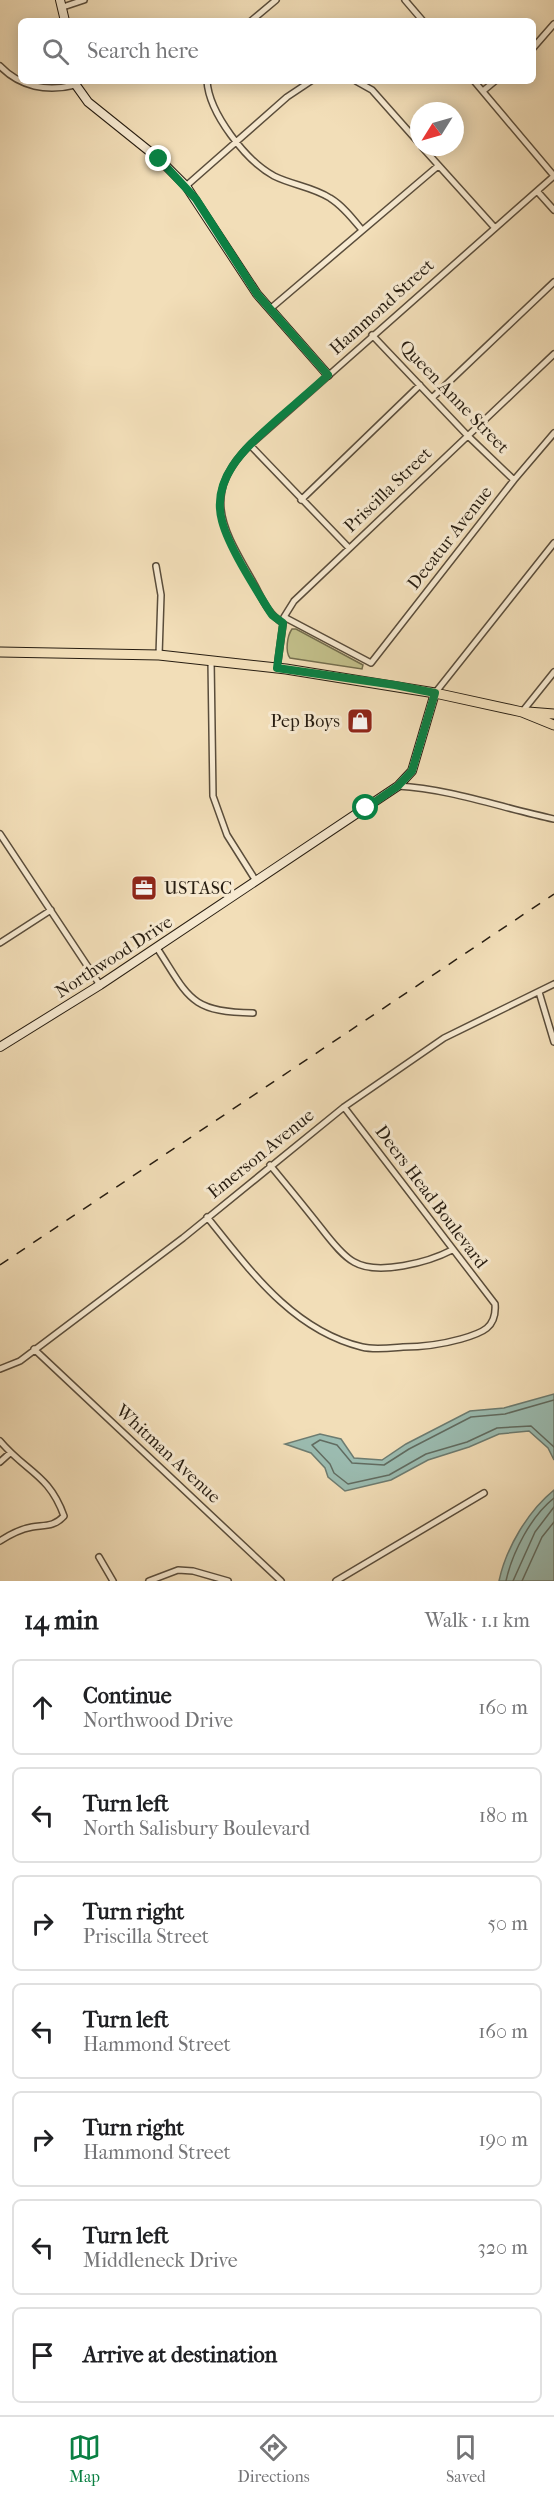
<!DOCTYPE html>
<meta charset="utf-8">
<style>
body{margin:0;font-family:"IM FELL French Canon",serif;background:#f2f2f2;color:#202124}
.compass{position:absolute;left:410px;top:102px;width:54px;height:54px;border-radius:50%;background:#fff;box-shadow:0 3px 15px #0003;rotate:233deg}
.stop{position:absolute;width:18px;height:18px;margin:-14px;border:4px solid #0b8043;border-radius:50%;background:#fff}
.stop.end{background:#0b8043;border-color:#fff;box-shadow:0 2px 6px #0008}
.list{margin:0;padding:0;list-style:none}
h2{display:flex;justify-content:space-between;align-items:center;height:78px;margin:0;padding:0 24px;font-size:26px}
h2 small{font-size:20px;font-weight:400;color:#757577}
.list li{display:grid;grid-template-columns:39px 1fr auto;gap:18px;align-items:center;box-sizing:border-box;height:96px;margin:0 12px 12px;padding:0 12px;border:2px solid #e0e0e0;border-radius:9px}
.list b{display:block;font-size:22px;white-space:nowrap}
.list p{margin:0;font-size:20px;white-space:nowrap;color:#757577}
.list em{font-size:20px;font-style:normal;color:#757577}
.icon{flex:none;width:33px;height:33px;fill:none;stroke:currentColor;stroke-width:2;stroke-linecap:round;stroke-linejoin:round}
.map{position:relative;flex:none;width:554px;height:1581px;overflow:hidden}
.search{position:absolute;background:#fff;box-shadow:0 3px 15px #0003;left:18px;right:18px;top:18px;height:66px;display:flex;align-items:center;gap:15px;box-sizing:border-box;padding:0 21px;border-radius:9px;color:#757577;font-size:22px}
.sheet{height:834px;background:#fff}
nav{display:flex;justify-content:space-around;align-items:center;box-sizing:border-box;height:84px;border-top:2px solid #e0e0e0;background:#fff;font-size:16px;color:#757577}
nav a{display:grid;justify-items:center;gap:3px}
nav .on{color:#0b8043}
.map>svg:first-child{display:block}
</style>
<div class="map">
<svg width="554" height="1581" viewBox="0 0 554 1581">
<rect width="100%" height="100%" fill="#f2deb8"/>
<filter id="stains"><feTurbulence type="fractalNoise" baseFrequency=".00333" numOctaves="4"/><feColorMatrix values="0 0 0 0 .2 0 0 0 0 .09 0 0 0 0 .02 0 0 0 .5 -.17"/></filter>
<radialGradient id="worn" r=".72"><stop offset=".6" stop-color="#630" stop-opacity="0"/><stop offset="1" stop-color="#630" stop-opacity=".3"/></radialGradient>
<path fill="#c2bf8a" stroke="#746e4e" stroke-width="1.5" d="M292,629H296L363,665L362,669L290,658C285,652 287,636 292,629Z"/>
<path fill="#9bbcb1" stroke="#6d7c71" stroke-width="1.5" d="M554,1394V1460L548,1448L529,1431L499,1434L469,1447L428,1460L391,1480L345,1491L328,1477L325,1468L311,1453L285,1444L320,1434L341,1439L354,1458L382,1460L406,1444L470,1411L504,1408Z
M554,1490V1581H499C506,1548 528,1511 554,1490Z"/>
<g fill="none" stroke-linecap="round" stroke-linejoin="round">
<path stroke="#616c61" stroke-width="1.5" d="M554,1400L505,1414L471,1417L409,1449L384,1465L352,1463L337,1445L320,1440L312,1445L330,1464L334,1473L348,1484L389,1475L426,1454L467,1442L497,1428L531,1426L554,1447
M506,1581C512,1553 531,1516 554,1498
M513,1581L535,1532L554,1507
M522,1581L542,1537L554,1522"/>
<defs>
<path id="street" d="M405,0L423,21
M63,7L84,0
M251,21L276,0
M533,48L554,24
M0,66C20,87 47,92 75,85
M207,81C209,113 246,161 274,176C292,185 313,187 330,198C343,206 353,219 362,230
M356,81L372,90L419,143
M474,81L554,176
M483,91L495,81
M422,147L495,228
M186,186L287,97L311,81
M537,191L554,210
M270,309L438,166
M372,335L467,435L514,480
M432,398L554,282
M250,445L349,548
M301,500L420,385
M156,566L161,595L159,655
M284,617L371,663L514,480L554,433
M283,623C268,615 261,596 253,582C224,530 199,496 250,445L554,176
M211,660L213,796L227,835L256,881
M277,668L284,617L294,601L554,354
M435,693L554,543
M522,712L554,672
M398,786C451,789 502,808 554,819
M0,834L100,985
M0,943L51,910
M157,948C189,997 189,1012 253,1013
M539,992L554,1042
M270,1165C289,1188 307,1210 325,1233C333,1243 343,1256 354,1262C378,1276 429,1262 452,1250
M207,1217C249,1269 292,1330 362,1347C374,1350 390,1348 403,1347C422,1347 443,1344 461,1339C482,1333 497,1328 495,1304L344,1107
M34,1349L281,1581
M0,1369L20,1361L183,1238L344,1107L444,1038L554,984
M0,1441C26,1472 49,1474 64,1516C54,1527 45,1525 32,1527C21,1529 9,1535 0,1541
M0,1462L10,1453
M99,1557L113,1581
M149,1581L178,1570L193,1571L228,1581
M336,1581L484,1493"/>
<path id="secondary" d="M60,0L65,21
M73,81L88,102L159,159L186,186L257,294L328,375
M0,1047L100,985L398,786L412,771L435,693"/>
<path id="primary" d="M0,652L159,655L286,669L435,693L522,712L554,725
M528,712L554,714"/>
</defs>
<use href="#street" stroke="#5a4d3b" stroke-width="8"/>
<use href="#secondary" stroke="#271d11" stroke-width="10"/>
<use href="#primary" stroke="#271d11" stroke-width="11"/>
<use href="#street" stroke="#f7ead1" stroke-width="5"/>
<use href="#secondary" stroke="#f7ead1" stroke-width="8"/>
<use href="#primary" stroke="#f2deb8" stroke-width="9"/>
<path stroke="#271d11" stroke-width="1.5" stroke-dasharray="10 10" stroke-linecap="butt" d="M0,1265L554,894"/>
</g>
<g fill="none" stroke-linecap="round" stroke-linejoin="round">
<path stroke="#0b8043" stroke-width="8" d="M159,159L196,199L257,294L328,375C312,390 295,404 279,418C249,445 210,476 222,521C229,548 257,591 272,615L283,623L277,668L395,685L435,693L412,771L398,786L366,808"/>
</g>
<defs>
<symbol id="shop-square" viewBox="-11 -11 22 22"><rect x="-9" y="-9" width="18" height="18" rx="4" fill="#8f2418" stroke="#f7ead1"/><path d="M-5-2.5h2.3a2.7 3.5 0 0 1 5.4 0H5L5.5 6h-11ZM-1.5-2.5h3a1.5 2.3 0 0 0-3 0Z" fill="#fff"/></symbol>
<symbol id="office-square" viewBox="-11 -11 22 22"><rect x="-9" y="-9" width="18" height="18" rx="4" fill="#8f2418" stroke="#f7ead1"/><path d="M-6-3h4V-5.5h4V-3h4V5H-6ZM-1-4.5V-3h2v-1.5ZM-6 0V1H6V0Z" fill="#fff"/></symbol>
</defs>
<g fill-rule="evenodd">
<use href="#shop-square" x="345" y="706" width="30" height="30"/>
<use href="#office-square" x="129" y="873" width="30" height="30"/>
</g>
<g text-anchor="middle" dominant-baseline="central" stroke-width="6" stroke-linejoin="round" paint-order="stroke">
<g font-size="18" fill="#271d11" stroke="#f7ead1">
<text transform="translate(382 307) rotate(-42)">Hammond Street</text>
<text transform="translate(454 397) rotate(46)">Queen Anne Street</text>
<text transform="translate(388 490) rotate(-44)">Priscilla Street</text>
<text transform="translate(450 538) rotate(-52)">Decatur Avenue</text>
<text transform="translate(114 957) rotate(-33)">Northwood Drive</text>
<text transform="translate(261 1154) rotate(-39)">Emerson Avenue</text>
<text transform="translate(431 1197) rotate(53)">Deers Head Boulevard</text>
<text transform="translate(168 1454) rotate(43)">Whitman Avenue</text>
</g>
<g font-size="18" fill="#271d11" stroke="#f7ead1" text-anchor="end">
<text x="340" y="721">Pep Boys</text>
<text x="164" y="888" text-anchor="start">USTASC</text>
</g>
</g>
<rect width="100%" height="100%" filter="url(#stains)"/>
<rect width="100%" height="100%" fill="url(#worn)"/>
</svg>
<svg class="compass" viewBox="-18 -18 36 36"><path d="M0-13l5 13h-10z" fill="#e53935"/><path d="M0 13l5-13h-10z" fill="#757577"/></svg>
<div class="stop" style="left:366px;top:808px"></div>
<div class="stop end" style="left:159px;top:159px"></div>
<div class="search"><svg class="icon" aria-label="search" viewBox="0 0 24 24"><circle cx="10" cy="10" r="6"/><path d="M15 15l6 6"/></svg>Search here</div>
</div>
<section class="sheet">
<h2>14 min<small>Walk · 1.1 km</small></h2>
<ul class="list">
<li><svg class="icon" aria-label="ahead" viewBox="0 0 24 24"><path d="M12 20V5M6 11l6-6 6 6"/></svg><div><b>Continue</b><p>Northwood Drive</p></div><em>160 m</em></li>
<li><svg class="icon" aria-label="left" viewBox="0 0 24 24"><path d="M17 20v-9H6M10 6l-5 5 5 5"/></svg><div><b>Turn left</b><p>North Salisbury Boulevard</p></div><em>180 m</em></li>
<li><svg class="icon" aria-label="right" viewBox="0 0 24 24"><path d="M7 20v-9h11M14 6l5 5-5 5"/></svg><div><b>Turn right</b><p>Priscilla Street</p></div><em>50 m</em></li>
<li><svg class="icon" aria-label="left" viewBox="0 0 24 24"><path d="M17 20v-9H6M10 6l-5 5 5 5"/></svg><div><b>Turn left</b><p>Hammond Street</p></div><em>160 m</em></li>
<li><svg class="icon" aria-label="right" viewBox="0 0 24 24"><path d="M7 20v-9h11M14 6l5 5-5 5"/></svg><div><b>Turn right</b><p>Hammond Street</p></div><em>190 m</em></li>
<li><svg class="icon" aria-label="left" viewBox="0 0 24 24"><path d="M17 20v-9H6M10 6l-5 5 5 5"/></svg><div><b>Turn left</b><p>Middleneck Drive</p></div><em>320 m</em></li>
<li><svg class="icon" aria-label="arrive" viewBox="0 0 24 24"><path d="M6 21V4h12l-3 4 3 4H6"/></svg><div><b>Arrive at destination</b></div></li>
</ul>
</section>
<nav>
<a class="on"><svg class="icon" aria-label="map" viewBox="0 0 24 24"><path d="M3 6l6-2 6 2 6-2v14l-6 2-6-2-6 2zM9 4v14M15 6v14"/></svg>Map</a>
<a><svg class="icon" aria-label="directions" viewBox="0 0 24 24"><path d="M12 3l9 9-9 9-9-9zM9 14v-3h6M13 9l2 2-2 2"/></svg>Directions</a>
<a><svg class="icon" aria-label="saved" viewBox="0 0 24 24"><path d="M7 4h10v16l-5-4-5 4z"/></svg>Saved</a>
</nav>
